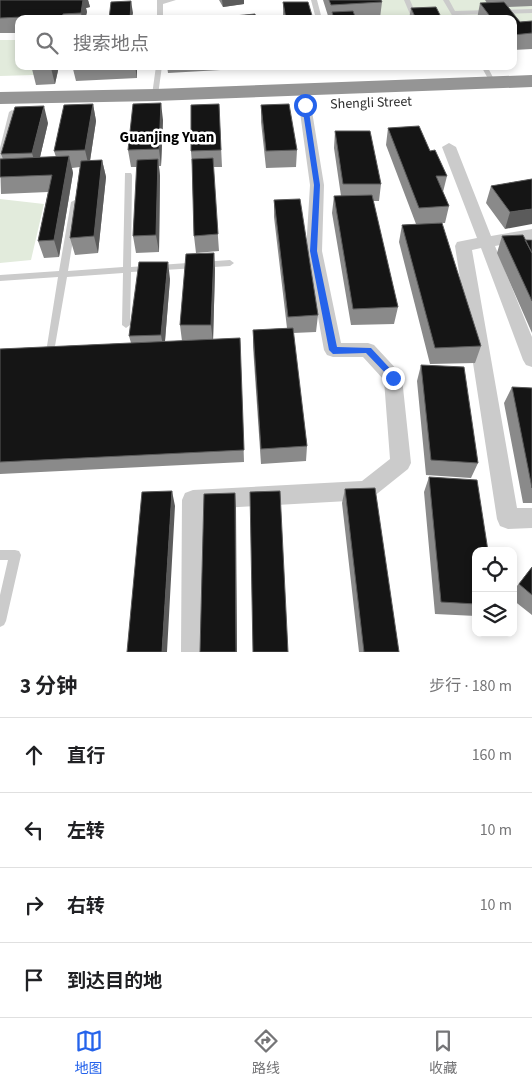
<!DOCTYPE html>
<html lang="zh">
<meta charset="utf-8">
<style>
body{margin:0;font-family:"Source Sans 3","Noto Sans SC",sans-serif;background:#f6f6f6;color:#202124}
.controls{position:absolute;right:15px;bottom:15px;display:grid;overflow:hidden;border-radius:10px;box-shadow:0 2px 8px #0003}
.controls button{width:45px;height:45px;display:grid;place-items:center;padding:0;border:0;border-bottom:1px solid #e0e0e0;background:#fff;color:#202124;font:25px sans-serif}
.stop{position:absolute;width:15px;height:15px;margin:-11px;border:4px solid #2563eb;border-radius:50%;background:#fff}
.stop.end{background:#2563eb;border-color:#fff;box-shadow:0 1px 5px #0008}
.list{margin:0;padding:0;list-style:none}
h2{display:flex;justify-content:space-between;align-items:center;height:65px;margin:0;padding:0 20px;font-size:21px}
h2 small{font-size:16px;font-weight:400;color:#757577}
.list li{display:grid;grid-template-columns:32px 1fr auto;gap:15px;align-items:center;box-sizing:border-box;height:75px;padding:0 20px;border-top:1px solid #e0e0e0}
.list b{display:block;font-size:19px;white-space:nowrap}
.list em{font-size:16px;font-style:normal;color:#757577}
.icon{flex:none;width:28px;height:28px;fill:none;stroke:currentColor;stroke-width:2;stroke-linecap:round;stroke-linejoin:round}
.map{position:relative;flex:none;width:532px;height:652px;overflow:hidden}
.search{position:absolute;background:#fff;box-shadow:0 2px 8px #0003;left:15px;right:15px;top:15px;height:55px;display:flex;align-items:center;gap:12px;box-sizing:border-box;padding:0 18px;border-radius:10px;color:#757577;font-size:19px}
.sheet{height:365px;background:#fff}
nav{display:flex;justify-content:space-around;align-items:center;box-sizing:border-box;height:70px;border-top:1px solid #e0e0e0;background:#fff;font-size:14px;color:#757577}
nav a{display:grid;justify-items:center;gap:2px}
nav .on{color:#2563eb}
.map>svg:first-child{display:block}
</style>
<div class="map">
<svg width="532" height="652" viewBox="0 0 532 652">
<rect width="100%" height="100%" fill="#fff"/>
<path fill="#e2ebdc" d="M348,0H532V35L513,19H355Z
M0,40H19V66H36L34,75L0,76Z
M0,199L44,204L31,260L0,263Z"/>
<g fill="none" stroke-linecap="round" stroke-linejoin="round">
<path fill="#cbcbcb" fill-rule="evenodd" d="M157,0H176L163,4V19H157Z
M311,0H317L322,19H316Z
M404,0H410L418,19H412Z
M443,0H449L455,11L489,10L492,12L489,14L457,15L458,19H441L453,17Z
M532,9V13L502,14L499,12L502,10Z
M156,66H162L158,95L155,97L152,95Z
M481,66H487L496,83L495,84H491Z
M12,110L15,112L3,162L0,164V148L9,112Z
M125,173H131L132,175L131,267L230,260L234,263L230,266L131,272L130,325L126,328L122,325L123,273L67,277L55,346L54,348H48L47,346L58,277L0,281V275L59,271L71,202L75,200L79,202L68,271L123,267Z
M0,550H15L19,551L21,555L6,621L4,625L0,627V595L8,560H0Z"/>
<path fill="#cbcbcb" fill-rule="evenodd" d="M305,101L311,105L324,185L322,251L341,343H368L374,345L400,373L402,378L411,463L408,469L373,497L366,500L204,509L205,652H181L182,500L185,493L193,490L362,481L390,459L384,380L363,357H333L327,355L324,350L306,251L310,185L299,105Z
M449,143L456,147L491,236L532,229V239L495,246L532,337V367L526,365L523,360L481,248L472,250L517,508H532V528L508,529L500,526L497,519L455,246L457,242L477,238L442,147Z"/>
<path fill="#959595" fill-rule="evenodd" d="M532,75V87L155,101L0,104V92L155,89Z"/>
</g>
<path fill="#8a8a8a" d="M0,0H88L90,7L86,8L87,12L85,19H19V33H0Z
M219,0H244V4L223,7Z
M323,0H381L382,2L380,18L329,19Z
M485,0H532V6L508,7L520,22L532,21V49L513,50V19H477L480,3H487Z
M283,2L313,19H283Z
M411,8L442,19H409Z
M59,66L55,84L36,85L32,69Z
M74,66H137V78L76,81L73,69Z
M167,66H292L168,73Z
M93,104L96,121L90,161L102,160L106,177L98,253L75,255L70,238L80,167L72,168L73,173L59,257L44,258L38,241L48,192L1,194L0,159H3L1,154L48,123L40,157H56L54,151Z
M219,104L222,167H213L219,251L196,253L194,236L192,165L191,151Z
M261,105L297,150L296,167L266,168L261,122Z
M163,120L161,166H159L160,176L159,252L136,253L133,236L137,167H131L128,150Z
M388,128L430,151L447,176L443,192L449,206L445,223H438L481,346L475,363L430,364L399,242L402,225L416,224L386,145Z
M335,131L381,184L379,201H373L398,307L394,324L351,325L332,213L334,196H341L334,148Z
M532,179L505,229L486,203L491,186Z
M274,200L318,315L316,332L293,333L307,446L306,461L261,464L253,347V330L287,328L274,217Z
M502,236L525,240H532V333L497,253Z
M214,253L215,270L213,340L240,338L244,462L0,474V349L131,343L129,336L170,279L165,342L182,341L180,325Z
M421,365L478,463L471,478L426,475L417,381Z
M512,387L532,388V503H523L504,403Z
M429,477L476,551V616L435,614L424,492Z
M345,489L399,652H359L342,503Z
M532,567V615L513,600V591Z"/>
<path fill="#5b5b5b" d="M79,0H88L90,7L86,8L87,12L85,19H82Z
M222,0H244V4L223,7Z
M131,1L133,13L132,19H130Z
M51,66H59L55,84L51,68Z
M135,66H137V78Z
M161,103L163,120L161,166L159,149Z
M93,104L96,121L89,167L85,150Z
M44,106L48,123L37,170L32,153Z
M69,156L73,173L59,257L54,240Z
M158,159L160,176L159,252L156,235Z
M102,160L106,177L98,253L94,236Z
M532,209V224L505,229L510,212Z
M214,253L215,270L213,342L211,325Z
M168,262L170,279L164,352L161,335Z
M172,491L175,506L167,652H162Z
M235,493L236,507L237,652H236Z"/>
<path fill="#151515" stroke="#5b5b5b" d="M0,0H83L81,13L63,14L62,19H44L45,16L0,18Z
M329,0H381L382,2L331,5Z
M131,1L130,19H109L111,2Z
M283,2H308L313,19H286Z
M504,2L520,22L532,21V33L513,35V19H492L480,3Z
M436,7L442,19H416L411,8Z
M353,11L356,19H334L332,12Z
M255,14L256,19H235L234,16Z
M211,17V19H190V18Z
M33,66H51V68L32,69Z
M74,66H123L73,69Z
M161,103L159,149L128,150L133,104Z
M93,104L85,150L54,151L64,105Z
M219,104L221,150L191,151V105Z
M289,104L297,150L266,151L261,105Z
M44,106L32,153L1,154L15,107Z
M419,126L430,151L435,150L447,176H436L449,206L419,208L388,128Z
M335,131H370L381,184H343Z
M69,156L54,240L38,241L52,175L0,177V159Z
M213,158L218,234L194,236L192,159Z
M158,159L156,235L133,236L137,160Z
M102,160L94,236L70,238L81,161Z
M532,179V209L510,212L491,186Z
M372,195L398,307L353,309L334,196Z
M300,199L318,315L288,317L274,200Z
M442,223L481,346L435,348L402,225Z
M523,235L532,253V301L502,236Z
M525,240H532V253Z
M214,253L211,325H180L186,254Z
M139,262H168L161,335L129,336Z
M293,328L307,446L261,449L253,330Z
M240,338L244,450L0,462V349Z
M421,365L464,367L478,463L431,460Z
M512,387L532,388V488Z
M429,477L477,480L488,551H476V604L441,602Z
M375,488L399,652H364L345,489Z
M172,491L162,652H127L142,492Z
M280,491L288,652H253L250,492Z
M235,493L236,652H200L204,494Z
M532,567V595L519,584Z"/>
<path fill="#2563eb" d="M305,103L308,105L320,185L317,251L337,347L371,348L396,375V380L393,381L366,353L333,354L329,350L310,251L314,185L302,105Z"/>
<g text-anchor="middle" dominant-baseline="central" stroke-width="5" stroke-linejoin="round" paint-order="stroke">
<g font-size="14" fill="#2e2e2e" stroke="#fff">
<text transform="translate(371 103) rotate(-2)">Shengli Street</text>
</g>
<g font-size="15" font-weight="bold" fill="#000" stroke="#fff">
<text x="167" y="137">Guanjing Yuan</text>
</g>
</g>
</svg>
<div class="controls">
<button><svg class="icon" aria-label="locate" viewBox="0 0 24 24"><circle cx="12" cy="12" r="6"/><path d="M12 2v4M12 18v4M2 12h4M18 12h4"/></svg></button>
<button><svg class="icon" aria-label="layers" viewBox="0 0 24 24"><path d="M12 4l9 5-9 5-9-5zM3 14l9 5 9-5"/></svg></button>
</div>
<div class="stop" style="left:305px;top:105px"></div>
<div class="stop end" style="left:393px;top:378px"></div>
<div class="search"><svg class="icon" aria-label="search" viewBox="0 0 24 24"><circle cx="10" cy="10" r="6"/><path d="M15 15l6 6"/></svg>搜索地点</div>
</div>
<section class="sheet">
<h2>3 分钟<small>步行 · 180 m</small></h2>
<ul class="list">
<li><svg class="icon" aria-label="ahead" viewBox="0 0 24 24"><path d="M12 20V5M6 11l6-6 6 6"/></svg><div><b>直行</b></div><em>160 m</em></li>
<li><svg class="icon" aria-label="left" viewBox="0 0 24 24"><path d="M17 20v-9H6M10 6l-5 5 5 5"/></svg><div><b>左转</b></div><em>10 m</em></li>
<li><svg class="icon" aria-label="right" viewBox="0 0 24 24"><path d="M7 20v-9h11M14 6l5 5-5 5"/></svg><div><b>右转</b></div><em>10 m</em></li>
<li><svg class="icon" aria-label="arrive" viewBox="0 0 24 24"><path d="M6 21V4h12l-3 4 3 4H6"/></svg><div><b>到达目的地</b></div></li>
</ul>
</section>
<nav>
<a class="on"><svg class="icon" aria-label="map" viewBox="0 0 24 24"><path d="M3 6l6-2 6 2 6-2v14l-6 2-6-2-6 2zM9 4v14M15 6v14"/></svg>地图</a>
<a><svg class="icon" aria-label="directions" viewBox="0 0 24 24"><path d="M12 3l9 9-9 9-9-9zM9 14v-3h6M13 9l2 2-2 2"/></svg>路线</a>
<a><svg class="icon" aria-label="saved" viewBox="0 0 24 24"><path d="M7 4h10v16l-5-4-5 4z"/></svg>收藏</a>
</nav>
